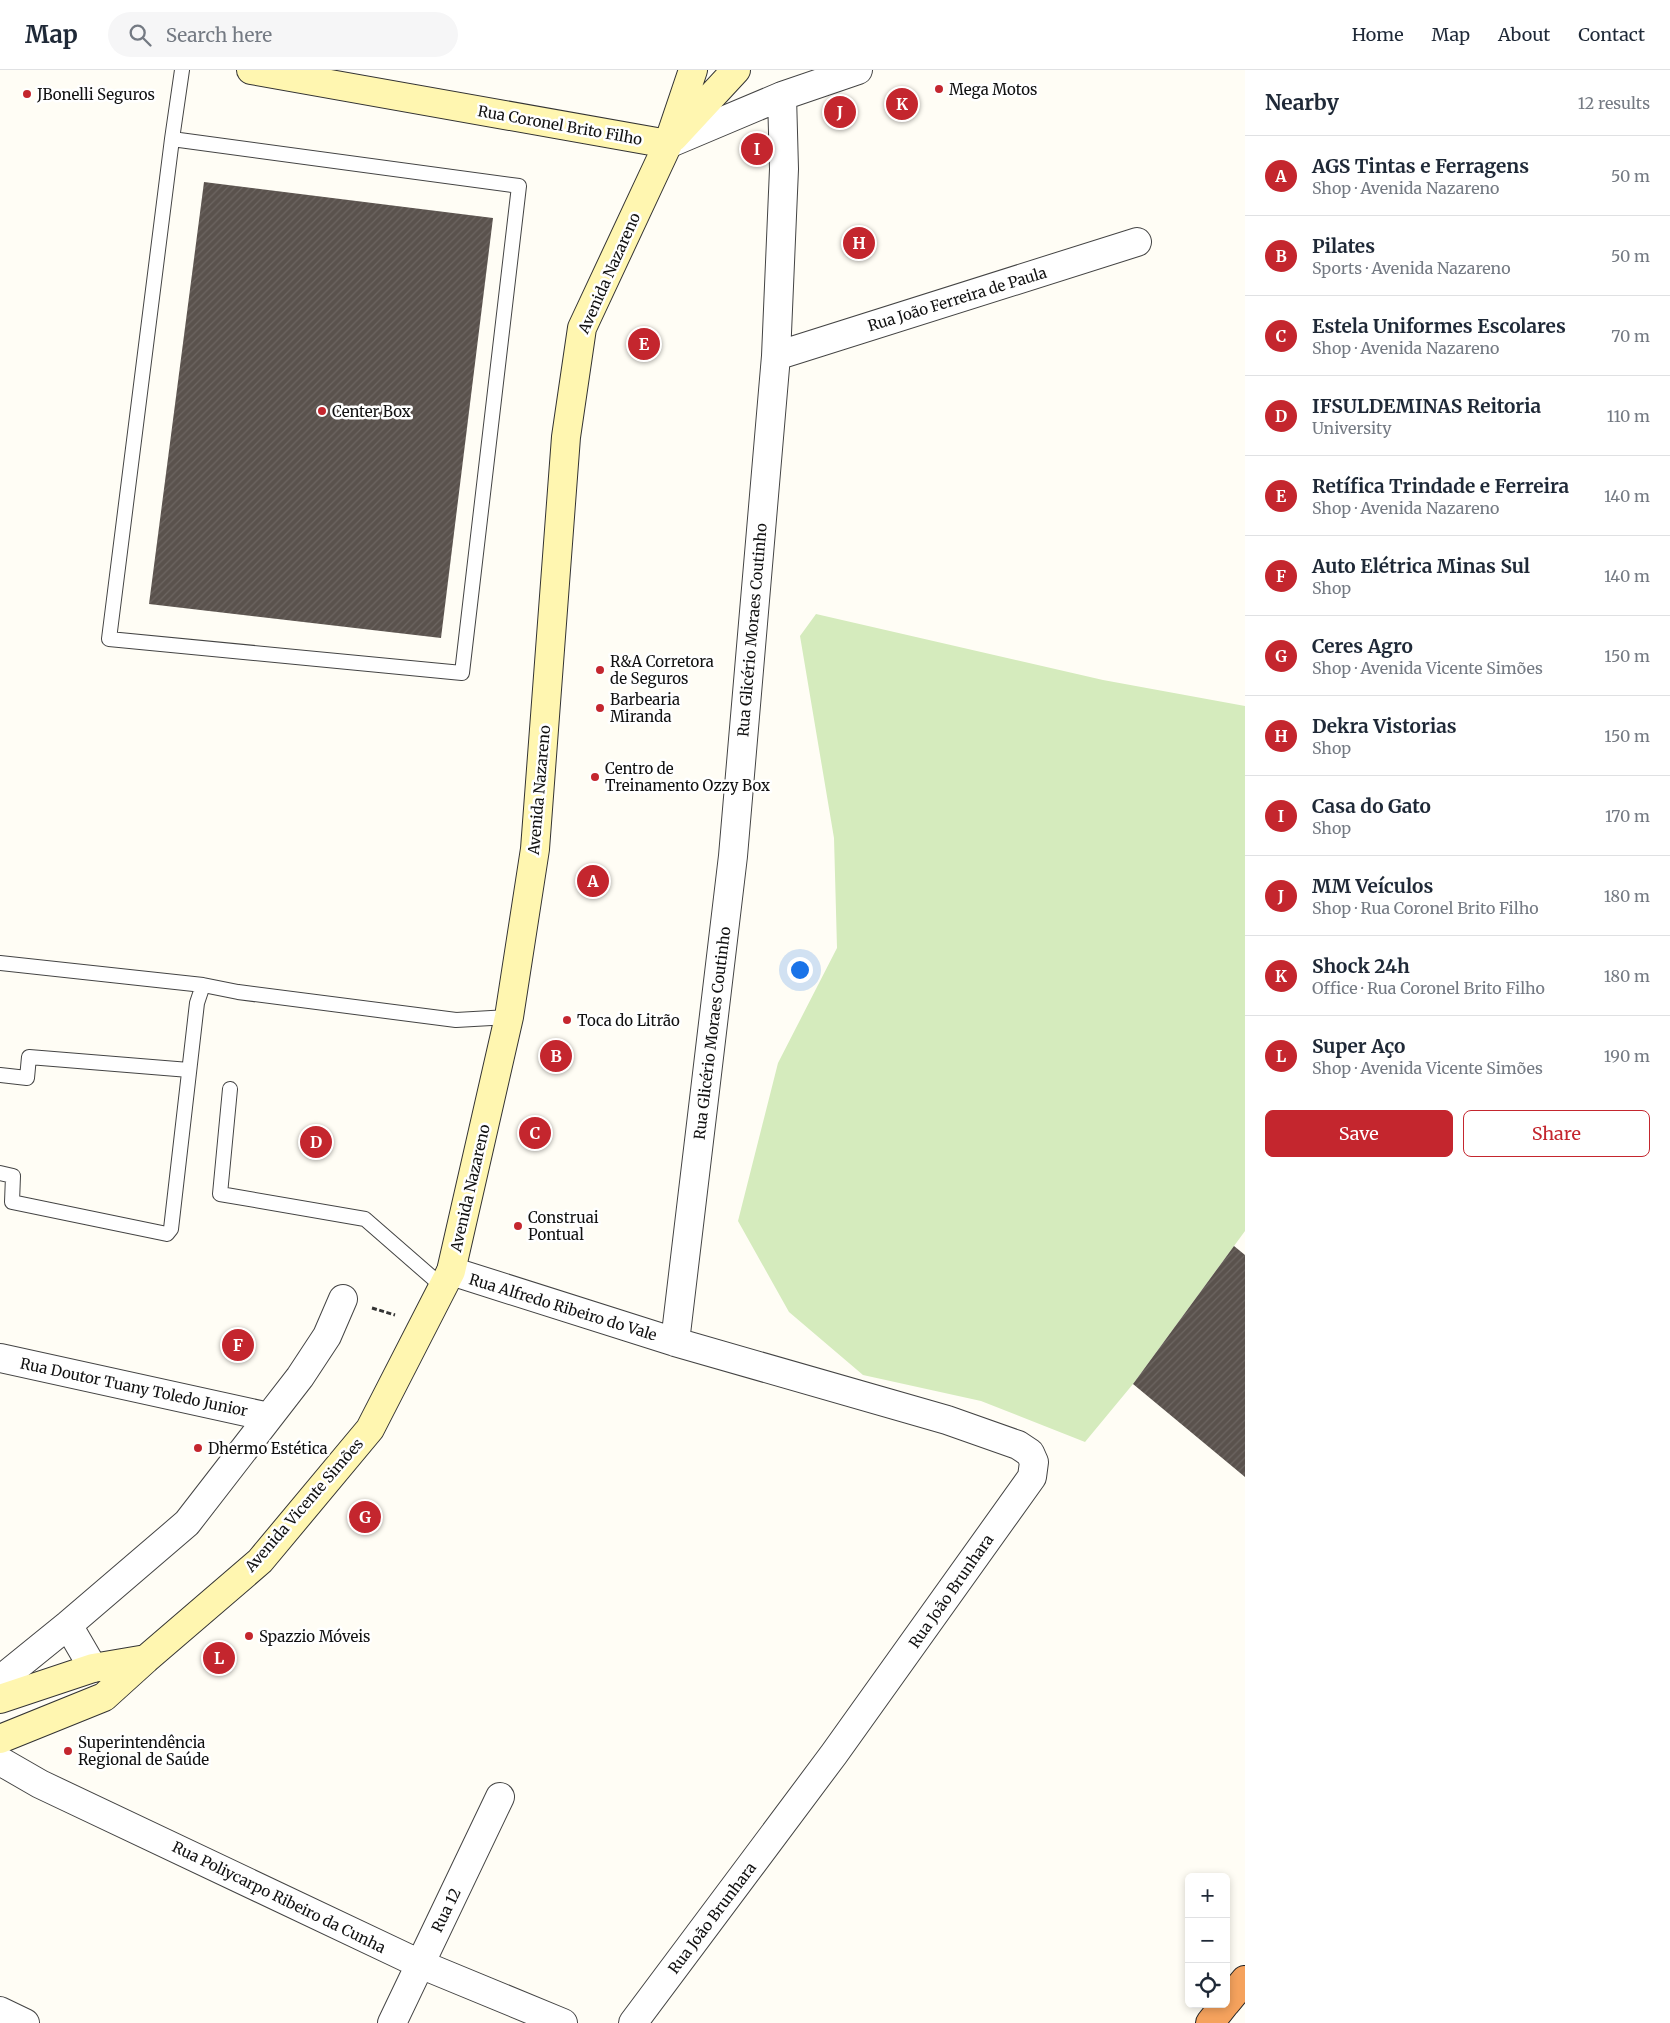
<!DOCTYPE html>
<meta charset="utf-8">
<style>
body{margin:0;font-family:Merriweather,serif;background:#f6f6f7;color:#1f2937}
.controls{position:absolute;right:15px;bottom:15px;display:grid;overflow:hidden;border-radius:8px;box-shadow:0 2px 8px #0003}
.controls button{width:45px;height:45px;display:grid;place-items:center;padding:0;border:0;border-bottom:1px solid #e0e1e3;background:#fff;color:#1f2937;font:25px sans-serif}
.you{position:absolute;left:799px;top:899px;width:18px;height:18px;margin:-12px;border:4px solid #fff;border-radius:50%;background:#1a73e8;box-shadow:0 0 0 8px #1a73e833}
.badge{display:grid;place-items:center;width:32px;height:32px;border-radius:50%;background:#c4262e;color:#fff;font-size:16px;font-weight:700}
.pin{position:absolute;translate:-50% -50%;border:2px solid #fff;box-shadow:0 1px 5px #0006}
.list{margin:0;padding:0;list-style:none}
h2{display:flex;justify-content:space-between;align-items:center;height:65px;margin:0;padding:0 20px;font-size:21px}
h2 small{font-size:16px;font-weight:400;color:#747a83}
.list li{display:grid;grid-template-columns:32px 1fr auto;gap:15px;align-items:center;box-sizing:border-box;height:80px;padding:0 20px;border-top:1px solid #e0e1e3}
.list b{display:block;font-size:19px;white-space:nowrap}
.list p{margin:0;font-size:16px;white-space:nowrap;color:#747a83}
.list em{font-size:16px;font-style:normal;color:#747a83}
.actions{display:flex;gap:10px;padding:15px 20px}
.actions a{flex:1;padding:11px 0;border:1px solid #c4262e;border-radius:8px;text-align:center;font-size:18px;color:#c4262e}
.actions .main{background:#c4262e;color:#fff}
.icon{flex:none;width:28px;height:28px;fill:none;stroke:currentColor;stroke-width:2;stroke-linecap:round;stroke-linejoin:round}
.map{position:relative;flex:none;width:1245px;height:1953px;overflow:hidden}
header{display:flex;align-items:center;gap:30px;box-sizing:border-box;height:70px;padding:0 25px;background:#fff;border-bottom:1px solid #e0e1e3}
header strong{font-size:24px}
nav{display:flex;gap:28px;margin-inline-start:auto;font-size:18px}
.search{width:350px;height:45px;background:#f6f6f7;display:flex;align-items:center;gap:12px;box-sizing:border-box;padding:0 18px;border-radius:28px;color:#747a83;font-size:19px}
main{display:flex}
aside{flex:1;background:#fff}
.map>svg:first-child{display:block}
</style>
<header>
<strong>Map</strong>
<div class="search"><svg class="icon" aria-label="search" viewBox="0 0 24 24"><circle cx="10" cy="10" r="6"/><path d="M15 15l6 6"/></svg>Search here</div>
<nav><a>Home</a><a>Map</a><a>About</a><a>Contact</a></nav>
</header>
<main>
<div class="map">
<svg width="1245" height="1953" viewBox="0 0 1245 1953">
<defs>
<pattern id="building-hatch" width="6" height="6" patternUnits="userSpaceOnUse" patternTransform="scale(1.25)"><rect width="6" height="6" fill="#5a524d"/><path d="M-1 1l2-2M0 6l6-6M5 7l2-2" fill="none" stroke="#6d6662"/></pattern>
</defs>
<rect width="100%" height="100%" fill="#fffdf5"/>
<path fill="#d5ebbd" d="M816,544L1103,610L1245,636V1161L1133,1314L1085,1372L981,1331L863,1305L789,1242L738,1151L778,993L837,878L834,768L800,566Z"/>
<path fill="url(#building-hatch)" d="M204,112L493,148L441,568L149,534Z
M1234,1176L1245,1185V1407L1133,1314Z"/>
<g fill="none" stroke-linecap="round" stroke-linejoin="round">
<defs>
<path id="lane" d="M172,69L519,116L462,603L109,569L172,69L182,0
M0,893L203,915
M0,1005L27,1008L29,987L189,1000
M230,1019L220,1124L365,1149L443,1217
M0,1103L13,1106L12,1132L167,1164L171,1159L197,933L203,915L238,922L456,950L509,947"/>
<path id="street" d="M668,74L782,26L858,0
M776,286L1137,172
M451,1201L675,1272L947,1350L1018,1375L1030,1383L1034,1392L1032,1407L834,1684L633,1953
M675,1272L733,786L776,286L784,99L782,26
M0,1288L269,1347
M68,1555L93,1598
M0,1610L68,1555L187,1453L300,1307L327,1266L343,1229
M0,1691L40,1714L420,1894L563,1953
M0,1941L25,1953
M392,1953L500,1727"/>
<path id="secondary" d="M251,0L668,74
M674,67L736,0
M0,1629L93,1598L146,1589
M0,1669L104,1627L146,1589L260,1491L370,1359L451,1201L509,947L535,779L566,367L582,258L668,74L693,0"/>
<path id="highway" d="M1226,1933L1245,1910
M1210,1953L1225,1934"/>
</defs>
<use href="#lane" stroke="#444" stroke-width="16"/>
<use href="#street" stroke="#444" stroke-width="30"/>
<use href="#secondary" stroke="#333" stroke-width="30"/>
<use href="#highway" stroke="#222" stroke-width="30"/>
<path stroke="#333" stroke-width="3" stroke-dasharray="5 2.5" stroke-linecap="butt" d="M372,1238L395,1245"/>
<use href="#lane" stroke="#fff" stroke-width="14"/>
<use href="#street" stroke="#fff" stroke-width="28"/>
<use href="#secondary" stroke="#fff6b0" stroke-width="28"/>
<use href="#highway" stroke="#f5a25d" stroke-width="28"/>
</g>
<g fill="#c4262e" stroke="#fff" stroke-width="2">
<circle cx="939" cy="19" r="5"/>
<circle cx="27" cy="24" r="5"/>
<circle cx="322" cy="341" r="5"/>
<circle cx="600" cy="600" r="5"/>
<circle cx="600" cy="638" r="5"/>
<circle cx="595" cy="707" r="5"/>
<circle cx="567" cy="950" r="5"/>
<circle cx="518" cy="1156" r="5"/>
<circle cx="198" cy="1378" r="5"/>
<circle cx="249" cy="1566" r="5"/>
<circle cx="68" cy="1681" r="5"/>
</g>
<g text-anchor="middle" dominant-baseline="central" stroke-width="5" stroke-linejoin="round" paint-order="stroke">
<g font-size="15" fill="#111" stroke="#fff" text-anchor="start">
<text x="949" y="19">Mega Motos</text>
<text x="37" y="24">JBonelli Seguros</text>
<text x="332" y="341">Center Box</text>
<text x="610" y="591">R&amp;A Corretora<tspan x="610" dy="17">de Seguros</tspan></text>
<text x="610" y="629">Barbearia<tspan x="610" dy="17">Miranda</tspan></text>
<text x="605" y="698">Centro de<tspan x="605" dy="17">Treinamento Ozzy Box</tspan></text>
<text x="577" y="950">Toca do Litrão</text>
<text x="528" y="1147">Construai<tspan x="528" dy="17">Pontual</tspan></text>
<text x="208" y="1378">Dhermo Estética</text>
<text x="259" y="1566">Spazzio Móveis</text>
<text x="78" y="1672">Superintendência<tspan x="78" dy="17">Regional de Saúde</tspan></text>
</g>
<g font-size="15" fill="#111" stroke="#fff">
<text transform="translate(560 55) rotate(10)">Rua Coronel Brito Filho</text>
<text transform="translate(609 203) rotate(-66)">Avenida Nazareno</text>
<text transform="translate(957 229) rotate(-17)">Rua João Ferreira de Paula</text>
<text transform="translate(752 560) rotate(-85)">Rua Glicério Moraes Coutinho</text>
<text transform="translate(539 720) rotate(-85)">Avenida Nazareno</text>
<text transform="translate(712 963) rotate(-83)">Rua Glicério Moraes Coutinho</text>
<text transform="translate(470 1118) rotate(-77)">Avenida Nazareno</text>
<text transform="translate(563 1237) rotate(17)">Rua Alfredo Ribeiro do Vale</text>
<text transform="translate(134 1317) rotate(12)">Rua Doutor Tuany Toledo Junior</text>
<text transform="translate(304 1435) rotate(-49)">Avenida Vicente Simões</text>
<text transform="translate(951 1521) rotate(-55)">Rua João Brunhara</text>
<text transform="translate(279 1827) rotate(26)">Rua Poliycarpo Ribeiro da Cunha</text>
<text transform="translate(446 1840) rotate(-64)">Rua 12</text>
<text transform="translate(712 1848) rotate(-53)">Rua João Brunhara</text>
</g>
</g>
</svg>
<div class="controls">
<button>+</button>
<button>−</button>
<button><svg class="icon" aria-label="locate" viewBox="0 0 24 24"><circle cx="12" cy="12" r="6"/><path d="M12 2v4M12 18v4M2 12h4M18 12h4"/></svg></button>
</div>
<div class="you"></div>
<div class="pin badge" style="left:593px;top:811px">A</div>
<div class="pin badge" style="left:556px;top:986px">B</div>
<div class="pin badge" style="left:535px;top:1063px">C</div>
<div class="pin badge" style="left:316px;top:1072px">D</div>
<div class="pin badge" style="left:644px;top:274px">E</div>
<div class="pin badge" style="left:238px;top:1275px">F</div>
<div class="pin badge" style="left:365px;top:1447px">G</div>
<div class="pin badge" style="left:859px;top:173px">H</div>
<div class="pin badge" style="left:757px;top:79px">I</div>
<div class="pin badge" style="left:840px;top:42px">J</div>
<div class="pin badge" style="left:902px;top:34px">K</div>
<div class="pin badge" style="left:219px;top:1588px">L</div>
</div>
<aside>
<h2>Nearby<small>12 results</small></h2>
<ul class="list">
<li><span class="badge">A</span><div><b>AGS Tintas e Ferragens</b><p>Shop · Avenida Nazareno</p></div><em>50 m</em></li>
<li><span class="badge">B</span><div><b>Pilates</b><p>Sports · Avenida Nazareno</p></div><em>50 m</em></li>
<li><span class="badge">C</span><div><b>Estela Uniformes Escolares</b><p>Shop · Avenida Nazareno</p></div><em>70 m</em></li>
<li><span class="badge">D</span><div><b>IFSULDEMINAS Reitoria</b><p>University</p></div><em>110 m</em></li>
<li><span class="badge">E</span><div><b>Retífica Trindade e Ferreira</b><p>Shop · Avenida Nazareno</p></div><em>140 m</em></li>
<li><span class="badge">F</span><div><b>Auto Elétrica Minas Sul</b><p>Shop</p></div><em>140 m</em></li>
<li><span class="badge">G</span><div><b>Ceres Agro</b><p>Shop · Avenida Vicente Simões</p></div><em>150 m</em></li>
<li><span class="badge">H</span><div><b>Dekra Vistorias</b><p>Shop</p></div><em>150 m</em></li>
<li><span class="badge">I</span><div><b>Casa do Gato</b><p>Shop</p></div><em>170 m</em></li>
<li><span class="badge">J</span><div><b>MM Veículos</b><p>Shop · Rua Coronel Brito Filho</p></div><em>180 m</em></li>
<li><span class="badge">K</span><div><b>Shock 24h</b><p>Office · Rua Coronel Brito Filho</p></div><em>180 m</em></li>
<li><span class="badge">L</span><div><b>Super Aço</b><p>Shop · Avenida Vicente Simões</p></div><em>190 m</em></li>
</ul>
<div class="actions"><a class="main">Save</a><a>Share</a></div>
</aside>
</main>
